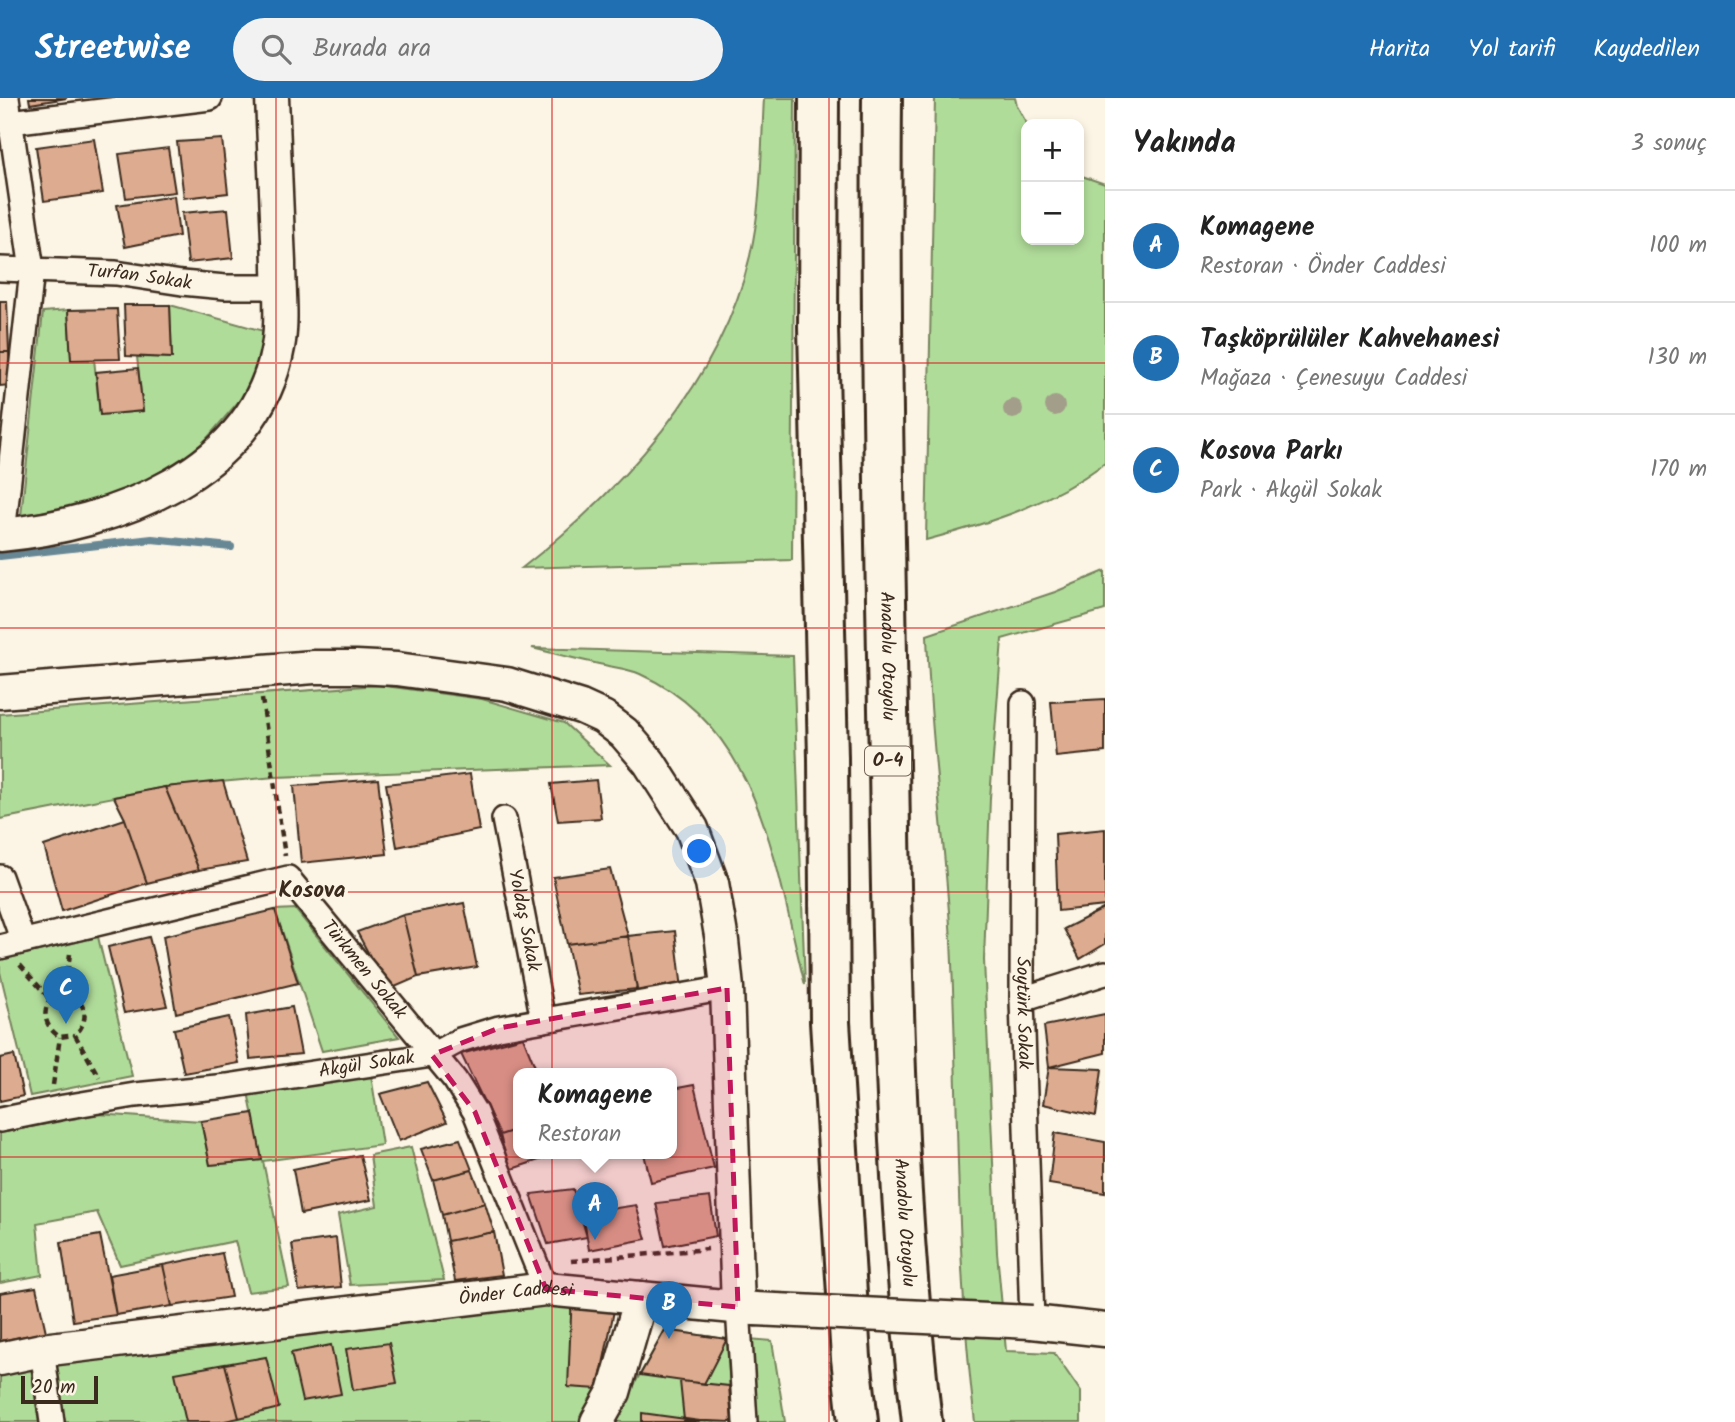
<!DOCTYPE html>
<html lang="tr">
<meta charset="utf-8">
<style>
body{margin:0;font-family:Kalam,sans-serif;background:#f2f2f2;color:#222}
.controls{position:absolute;right:21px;top:21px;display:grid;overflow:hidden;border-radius:14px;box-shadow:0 4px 10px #0003}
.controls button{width:63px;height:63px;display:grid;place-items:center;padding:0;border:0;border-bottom:2px solid #e0e0e0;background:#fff;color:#222;font:35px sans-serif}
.scale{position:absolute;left:21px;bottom:18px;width:77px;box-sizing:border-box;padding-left:7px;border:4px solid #3b2a1e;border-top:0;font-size:19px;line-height:24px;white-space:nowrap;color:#3b2a1e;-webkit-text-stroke:5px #fcf5e5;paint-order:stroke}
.you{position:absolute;left:700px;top:754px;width:24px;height:24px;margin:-18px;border:5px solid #fff;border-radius:50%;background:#1a73e8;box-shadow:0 0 0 10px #1a73e833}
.badge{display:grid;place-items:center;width:46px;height:46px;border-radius:50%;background:#1f6fb2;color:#fff;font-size:23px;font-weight:700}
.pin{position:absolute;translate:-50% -58px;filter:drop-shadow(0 2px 4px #0008)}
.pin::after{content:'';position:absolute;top:37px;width:24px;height:21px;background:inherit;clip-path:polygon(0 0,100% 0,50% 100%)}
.popup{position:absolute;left:513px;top:970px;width:164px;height:91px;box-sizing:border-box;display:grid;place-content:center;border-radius:14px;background:#fff;filter:drop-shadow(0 2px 5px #0005);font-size:23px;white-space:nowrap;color:#767676}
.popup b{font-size:26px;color:#222}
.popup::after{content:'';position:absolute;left:50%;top:100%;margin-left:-14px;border:14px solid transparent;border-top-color:#fff}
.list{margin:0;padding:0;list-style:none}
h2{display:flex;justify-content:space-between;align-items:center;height:91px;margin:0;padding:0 28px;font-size:30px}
h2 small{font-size:23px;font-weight:400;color:#767676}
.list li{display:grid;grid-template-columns:46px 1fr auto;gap:21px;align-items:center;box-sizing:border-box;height:112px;padding:0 28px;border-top:2px solid #e0e0e0}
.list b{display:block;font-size:26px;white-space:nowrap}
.list p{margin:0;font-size:23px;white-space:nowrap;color:#767676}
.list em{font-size:23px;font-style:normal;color:#767676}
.icon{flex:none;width:38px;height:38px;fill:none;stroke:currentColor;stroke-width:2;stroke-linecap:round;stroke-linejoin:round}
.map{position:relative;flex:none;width:1105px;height:1324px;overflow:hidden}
header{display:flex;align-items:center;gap:42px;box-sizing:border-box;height:98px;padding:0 35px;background:#1f6fb2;color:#fff}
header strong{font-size:33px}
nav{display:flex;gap:38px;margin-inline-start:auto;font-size:24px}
.search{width:490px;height:63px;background:#f2f2f2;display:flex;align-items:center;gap:18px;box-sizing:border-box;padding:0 24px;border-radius:38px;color:#767676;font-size:26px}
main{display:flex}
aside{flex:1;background:#fff}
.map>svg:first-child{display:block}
</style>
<header>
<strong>Streetwise</strong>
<div class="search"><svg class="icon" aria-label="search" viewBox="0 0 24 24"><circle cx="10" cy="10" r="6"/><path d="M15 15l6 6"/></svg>Burada ara</div>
<nav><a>Harita</a><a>Yol tarifi</a><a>Kaydedilen</a></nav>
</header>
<main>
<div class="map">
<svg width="1105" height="1324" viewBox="0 0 1105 1324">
<rect width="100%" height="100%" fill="#fcf5e5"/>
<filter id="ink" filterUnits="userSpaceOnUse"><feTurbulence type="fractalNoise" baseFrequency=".0143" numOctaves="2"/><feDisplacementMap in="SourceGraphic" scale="14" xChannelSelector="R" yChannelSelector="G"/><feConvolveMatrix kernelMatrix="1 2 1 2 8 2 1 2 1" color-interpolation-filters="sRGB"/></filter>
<g filter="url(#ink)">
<path fill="#b0dc9a" stroke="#76835c" stroke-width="2" d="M764,0H795L792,462L522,470C621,393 721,284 750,158C762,106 761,53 764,0Z
M935,0H1015L1017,8L1027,26L1026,142H1079V77L1105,86V365C1048,407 993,424 926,442Z
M170,207L267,234L252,288L197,352L132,390L78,407L21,418L43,214L68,212L71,261H94L100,317L143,313L137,259L172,260Z
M1105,473V512L1002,541L990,700L984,862L997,1154L1006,1253L1054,1255L1081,1294V1324H975C955,1163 959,1004 951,843C945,741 930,639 927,537L1055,494Z
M532,550L793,558L805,887C776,773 762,630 640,576C629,571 616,570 604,567C580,562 556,556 532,550Z
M378,587L482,601L564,625L610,667L275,679L165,689L0,721V616Z
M295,811L399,939L322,953L275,812Z
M98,839L132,978L30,998L0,874V862Z
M371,977L382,1047L263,1063L289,1189L248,1194L235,1143L120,1167L97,1114L37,1125L42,1177L0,1185V1035L97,1016L201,1023L210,1067L262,1062L248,994Z
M411,1049L444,1182L350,1187L338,1117L377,1108L370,1057Z
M572,1194L598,1291L579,1324H52L42,1252Z
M665,1232L727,1241L732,1324H613Z
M749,1241L772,1243L785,1324H754Z
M31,1269L39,1324H0V1275Z"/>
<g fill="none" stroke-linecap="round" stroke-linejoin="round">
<path stroke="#678795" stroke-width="8" d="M0,458L152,441L231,449"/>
</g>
<path fill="#ddab8f" stroke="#3b2a1e" stroke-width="2" d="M29,0H67L30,6Z
M94,41L103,95L44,103L36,49Z
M222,41L228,95L184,100L177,44Z
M168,50L175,94L126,100L119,56Z
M174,98L179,138L125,149L117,107Z
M228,111L233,160L188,165L182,115Z
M0,203H7L9,254H0Z
M124,207H170L172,260L126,258Z
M117,211L120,261L71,262L68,212Z
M0,254H9L10,287L0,288Z
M138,270L143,313L100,317L96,274Z
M1105,601V654L1056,659L1051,604Z
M470,676L479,732L397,749L386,686Z
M378,681L387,756L301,765L294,688Z
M596,682L601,720L558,723L551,686Z
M223,683L247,764L199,772L165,689Z
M165,689L199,772L147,785L125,721L114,699Z
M125,721L147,785L62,813L44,748Z
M1105,731V808L1058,813L1055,736Z
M610,771L628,838L567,846L553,779Z
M464,805L477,869L418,879L403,817Z
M1105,810V846L1080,861L1064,831Z
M275,812L298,885L176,915L163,838Z
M403,817L418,879L388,892L357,834Z
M675,833L682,891L638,898L628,838Z
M628,838L637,891L578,897L567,846Z
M149,839L167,908L124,915L108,849Z
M292,909L301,956L250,961L246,917Z
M1105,916V955L1049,969L1044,928Z
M229,919L239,965L184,975L174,931Z
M523,939L538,976H518V1031L500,1037L461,956Z
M14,957L23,998L0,1003V960Z
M1049,969L1102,971L1096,1018L1043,1006Z
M427,984L447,1024L399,1043L380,996Z
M694,987L714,1070L651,1084L644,1056H672V991Z
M253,1015L262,1062L210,1067L201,1023Z
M518,1031V1056H544L545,1060L509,1072L500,1037Z
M1055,1035L1105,1044V1095L1049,1086Z
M460,1041L472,1072L433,1082L421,1051Z
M360,1057L371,1102L301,1116L293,1071Z
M472,1072L485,1105L442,1117L433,1082Z
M573,1091L587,1139L548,1146L531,1096Z
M710,1099L716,1138L665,1148L656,1105Z
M485,1105L494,1134L447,1143L442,1117Z
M636,1107L646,1141L589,1152L583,1115Z
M494,1134L502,1177L455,1183L447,1143Z
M100,1137L116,1217L73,1223L61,1144Z
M336,1140L341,1189L299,1193L292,1146Z
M222,1155L231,1199L172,1208L163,1167Z
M163,1167L172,1208L116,1217L109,1177Z
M36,1189L46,1234L0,1243V1195Z
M572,1194L617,1198L598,1291L568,1289Z
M665,1232L727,1241L704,1286L640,1277Z
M389,1245L397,1285L353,1292L346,1251Z
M331,1247L341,1296L302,1303L291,1255Z
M266,1259L279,1310L239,1320L225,1266Z
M225,1266L239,1320L220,1324H186L175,1275Z
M680,1283L729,1288L732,1324L684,1322Z
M642,1315L700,1323L699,1324H642Z"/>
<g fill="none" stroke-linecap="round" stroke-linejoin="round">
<defs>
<g id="street">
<path d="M10,24L210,0"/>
<path id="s1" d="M0,171L116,175L182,185L225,189H279"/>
<path d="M3,436L32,172L7,0"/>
<path id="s2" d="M1023,605L1022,901L1032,1224"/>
<path id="s3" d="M504,721L543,922"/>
<path d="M0,779L23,843"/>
<path id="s4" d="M0,849L288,780L455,982L475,1014L546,1191"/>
<path d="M1022,901L1105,875"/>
<path id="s5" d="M0,1022L64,1009L135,997L227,988L432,957L460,942L499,930L727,890"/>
<path d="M738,1209L745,1324"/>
<path d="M42,1252L52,1324"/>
</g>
<g id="secondary">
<path d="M0,437C113,427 256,375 278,249C283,223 279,191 279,165C277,110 274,55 272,0"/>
<path d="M0,594L314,569H356L397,571L507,586L581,609L603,619L624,635L649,664L692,731L712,785L722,843L727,890L738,1209"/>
<path d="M1032,1224L1105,1232"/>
<path id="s6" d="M0,1261L42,1252L546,1191L755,1211"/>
<path d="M597,1324L614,1294L641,1200"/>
</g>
<g id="highway">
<path d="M819,0L818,229L828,660L830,924L851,1260L858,1324"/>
<path id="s7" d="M882,0C880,222 885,444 889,666C892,886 896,1105 922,1324"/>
</g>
</defs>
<use href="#street" stroke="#3b2a1e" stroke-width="28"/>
<use href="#secondary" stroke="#3b2a1e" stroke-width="37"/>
<use href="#highway" stroke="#3b2a1e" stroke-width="44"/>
<path stroke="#3b2a1e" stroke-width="4.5" stroke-dasharray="7 5" stroke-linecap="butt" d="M262,601L285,758
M70,856L64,898C88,900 90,923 75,937L99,979
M20,867L50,901
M64,898L50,901C41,916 46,930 60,939L75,937
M53,987L60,939
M571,1163L708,1151"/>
<use href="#street" stroke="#fcf5e5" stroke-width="23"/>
<use href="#secondary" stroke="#fcf5e5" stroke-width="32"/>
<use href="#highway" stroke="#fcf5e5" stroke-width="38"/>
<defs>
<path id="secondary-bridge" d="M755,1211L1032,1224"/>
</defs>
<use href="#secondary-bridge" stroke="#3b2a1e" stroke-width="37" stroke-linecap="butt"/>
<use href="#secondary-bridge" stroke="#fcf5e5" stroke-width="32"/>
</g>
<g fill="#a29e89">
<circle cx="1055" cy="308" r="10"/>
<circle cx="1013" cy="311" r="10"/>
</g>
</g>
<path fill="#c2185b" fill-opacity="0.2" stroke="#c2185b" stroke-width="5" stroke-dasharray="14 9" stroke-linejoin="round" d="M727,890L738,1209L546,1191L475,1014L432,957L499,930Z"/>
<path fill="none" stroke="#d62828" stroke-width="2" stroke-opacity="0.55" d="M276,0V1324M552,0V1324M829,0V1324M0,265H1105M0,530H1105M0,794H1105M0,1059H1105"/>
<g text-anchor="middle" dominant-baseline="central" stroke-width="7" stroke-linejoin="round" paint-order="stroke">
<rect fill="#fcf5e5" stroke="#75675a" stroke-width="2" x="865" y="648.5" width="46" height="29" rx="5"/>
<g font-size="18" font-weight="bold" fill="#3b2a1e">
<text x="888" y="663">O-4</text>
</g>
<g font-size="19" fill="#3b2a1e" stroke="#fcf5e5">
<text stroke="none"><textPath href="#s1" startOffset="140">Turfan Sokak</textPath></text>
<text stroke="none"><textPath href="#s7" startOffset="558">Anadolu Otoyolu</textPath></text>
<text stroke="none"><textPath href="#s3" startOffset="103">Yoldaş Sokak</textPath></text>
<text stroke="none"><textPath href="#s4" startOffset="415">Türkmen Sokak</textPath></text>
<text stroke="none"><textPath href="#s2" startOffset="310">Soytürk Sokak</textPath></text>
<text stroke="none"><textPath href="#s5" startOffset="371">Akgül Sokak</textPath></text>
<text stroke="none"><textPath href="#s7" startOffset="1125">Anadolu Otoyolu</textPath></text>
<text stroke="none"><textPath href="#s6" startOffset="520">Önder Caddesi</textPath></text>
</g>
<g font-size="23" font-weight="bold" fill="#3b2a1e" stroke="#fcf5e5">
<text x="312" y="793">Kosova</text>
</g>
</g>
</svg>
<div class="controls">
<button>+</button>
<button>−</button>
</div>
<div class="scale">20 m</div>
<div class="you"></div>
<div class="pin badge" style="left:595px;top:1142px">A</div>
<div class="popup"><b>Komagene</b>Restoran</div>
<div class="pin badge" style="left:669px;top:1241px">B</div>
<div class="pin badge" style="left:66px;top:926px">C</div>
</div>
<aside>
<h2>Yakında<small>3 sonuç</small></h2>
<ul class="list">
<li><span class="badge">A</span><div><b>Komagene</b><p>Restoran · Önder Caddesi</p></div><em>100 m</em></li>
<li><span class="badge">B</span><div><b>Taşköprülüler Kahvehanesi</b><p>Mağaza · Çenesuyu Caddesi</p></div><em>130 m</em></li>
<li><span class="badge">C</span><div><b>Kosova Parkı</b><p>Park · Akgül Sokak</p></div><em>170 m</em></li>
</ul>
</aside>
</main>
